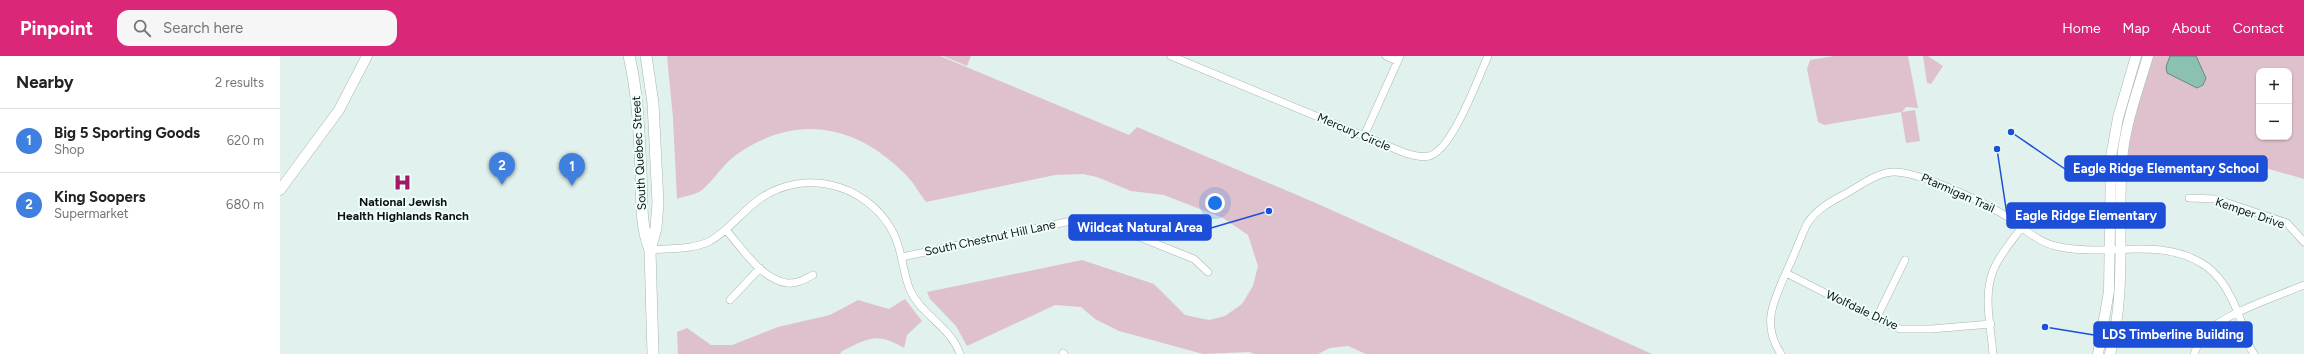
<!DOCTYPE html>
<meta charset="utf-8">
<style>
body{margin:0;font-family:Figtree,sans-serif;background:#f6f6f6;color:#222}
.controls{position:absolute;right:12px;top:12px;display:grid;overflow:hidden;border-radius:8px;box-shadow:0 1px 3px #0004}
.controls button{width:36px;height:36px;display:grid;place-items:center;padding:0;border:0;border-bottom:1px solid #e0e0e0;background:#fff;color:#222;font:20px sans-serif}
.you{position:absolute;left:935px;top:147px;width:14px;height:14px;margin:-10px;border:3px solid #fff;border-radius:50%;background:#1a73e8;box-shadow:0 0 0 6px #1a73e833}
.badge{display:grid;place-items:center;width:26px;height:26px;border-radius:50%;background:#db2777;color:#fff;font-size:13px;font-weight:700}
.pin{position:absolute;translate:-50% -33px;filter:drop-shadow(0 1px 2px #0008)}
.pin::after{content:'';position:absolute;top:21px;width:14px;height:12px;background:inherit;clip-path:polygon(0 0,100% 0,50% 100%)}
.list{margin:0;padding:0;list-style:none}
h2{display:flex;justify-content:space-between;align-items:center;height:52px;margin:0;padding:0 16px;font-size:17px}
h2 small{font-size:13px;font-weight:400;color:#767676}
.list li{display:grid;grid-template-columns:26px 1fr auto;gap:12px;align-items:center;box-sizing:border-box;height:64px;padding:0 16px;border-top:1px solid #e0e0e0}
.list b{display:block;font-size:15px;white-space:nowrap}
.list p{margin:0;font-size:13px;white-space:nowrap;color:#767676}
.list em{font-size:13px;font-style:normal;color:#767676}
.icon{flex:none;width:22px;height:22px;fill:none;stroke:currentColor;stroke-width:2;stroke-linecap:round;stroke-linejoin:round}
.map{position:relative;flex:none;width:2024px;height:298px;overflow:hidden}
header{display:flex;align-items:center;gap:24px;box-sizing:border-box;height:56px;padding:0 20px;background:#db2777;color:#fff}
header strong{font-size:19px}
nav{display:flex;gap:22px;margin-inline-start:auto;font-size:14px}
.search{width:280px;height:36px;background:#f6f6f6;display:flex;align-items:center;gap:10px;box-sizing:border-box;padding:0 14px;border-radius:12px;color:#767676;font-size:15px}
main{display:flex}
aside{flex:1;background:#fff}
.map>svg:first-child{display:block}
</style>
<header>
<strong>Pinpoint</strong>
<div class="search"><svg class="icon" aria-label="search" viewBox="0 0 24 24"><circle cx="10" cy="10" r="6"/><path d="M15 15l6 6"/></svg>Search here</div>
<nav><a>Home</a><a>Map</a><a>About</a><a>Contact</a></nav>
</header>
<main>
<aside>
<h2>Nearby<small>2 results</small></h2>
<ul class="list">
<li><span class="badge" style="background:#3f7fe0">1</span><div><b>Big 5 Sporting Goods</b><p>Shop</p></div><em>620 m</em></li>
<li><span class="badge" style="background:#3f7fe0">2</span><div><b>King Soopers</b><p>Supermarket</p></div><em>680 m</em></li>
</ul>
</aside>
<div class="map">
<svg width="2024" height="298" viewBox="0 0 2024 298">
<rect width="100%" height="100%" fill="#e1f1ed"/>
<path fill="#dec1cc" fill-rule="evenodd" d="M387,0H660L849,79L857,71L1038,148L1372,298H1086L1068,290L1050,292L1038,298H975L969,296L923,298L839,275L815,263L801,251L775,249L687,290L676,270L650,243L647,236L802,204L874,228L905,259L929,264L945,260L962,248L973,230L978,210L968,179L943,162L884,139L851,135L817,121L803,118L775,119L646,146C639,137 633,125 624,117C575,68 515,57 456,99C443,108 435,123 422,134C416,139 404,140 397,143L393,62Z
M663,0H691L687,10Z
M1554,0H1628L1638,52L1626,51L1622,56L1635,54L1640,85L1626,87L1621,56L1544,69L1538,66L1527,13L1530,4Z
M1643,0H1648L1663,10L1651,28L1647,27Z
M1873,0H2024V123L1968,107L1924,100L1847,101L1854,62ZM1979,15H2009V81H1979Z
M625,243L642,265L627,279L624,292C596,276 590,282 562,295L560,298H398L397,276L407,272L431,289H452L498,271L550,259L578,244L609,253Z"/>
<path fill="#8bc0b3" stroke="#658c82" d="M1890,0H1916L1926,22L1923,29L1917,32L1887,17L1886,11Z"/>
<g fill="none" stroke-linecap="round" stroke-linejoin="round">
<defs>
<path id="street" d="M891,0L1125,97C1133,99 1141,102 1149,100C1172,95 1198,22 1208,0
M1106,0L1117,5
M1084,80L1120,0
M1909,142L1936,143L2007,167L2024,186
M446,174C462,192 481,223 507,227C517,228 525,223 533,219
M370,194C390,192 412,194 430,185C450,174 462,155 481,142C524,113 583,127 610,171C622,190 622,214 630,234C641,259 671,271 680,298
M622,201L786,166L817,164L914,203L928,216
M1506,217L1596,263L1620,273H1651L1711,268
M450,244L480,212
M1596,263L1625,204
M1890,277L1918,288
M783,297L784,298
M1501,298C1480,266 1495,243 1508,212C1515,198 1520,182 1527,168C1536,153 1552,145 1567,137C1581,129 1596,117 1613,116C1638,115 1698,144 1721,157C1739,167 1754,185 1776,190C1824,202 1878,180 1923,208C1939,218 1951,239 1958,257C1964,270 1965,286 1974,298
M1713,298C1711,271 1703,241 1713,215C1719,199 1732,185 1742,171
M1914,298C1917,290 1921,283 1926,277C1945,257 1998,240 2024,229"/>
<path id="secondary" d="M0,134L59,54L87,0
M1818,298L1829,235L1831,101L1838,62L1856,0
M1830,298C1847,234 1837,169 1842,104C1845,68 1858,34 1868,0"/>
<path id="primary" d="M349,0C358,38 359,77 361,115C362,142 360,169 370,194
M366,0L373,47L378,147L376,172L370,194L373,298"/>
</defs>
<use href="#street" stroke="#a7b7b3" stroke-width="8"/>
<use href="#secondary" stroke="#a7b7b3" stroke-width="11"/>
<use href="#primary" stroke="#a7b7b3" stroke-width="12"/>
<use href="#street" stroke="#fff" stroke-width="7"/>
<use href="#secondary" stroke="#fff" stroke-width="10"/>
<use href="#primary" stroke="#fff" stroke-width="11"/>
</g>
<defs>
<symbol id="hospital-bare" viewBox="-9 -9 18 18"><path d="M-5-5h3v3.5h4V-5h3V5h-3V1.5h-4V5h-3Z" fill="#a21a65" stroke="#eefefa" stroke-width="2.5" paint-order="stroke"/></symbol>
</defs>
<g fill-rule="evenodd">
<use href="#hospital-bare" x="110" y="114" width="25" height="25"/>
</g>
<g text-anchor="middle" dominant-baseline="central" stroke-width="4" stroke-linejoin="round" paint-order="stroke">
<g font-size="12" fill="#0d1211" stroke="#eefefa">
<text transform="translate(1074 76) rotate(23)">Mercury Circle</text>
<text transform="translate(359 97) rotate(-93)">South Quebec Street</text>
<text transform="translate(1678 137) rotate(24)">Ptarmigan Trail</text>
<text transform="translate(1970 157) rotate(19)">Kemper Drive</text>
<text transform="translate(710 182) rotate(-12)">South Chestnut Hill Lane</text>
<text transform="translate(1582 254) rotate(25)">Wolfdale Drive</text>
</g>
<g font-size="12" font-weight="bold" fill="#0d1211" stroke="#eefefa">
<text x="123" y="146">National Jewish<tspan x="123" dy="14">Health Highlands Ranch</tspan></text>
</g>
</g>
<path fill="none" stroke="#1d4ed8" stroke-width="1.5" d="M1731 76L1785 113M1717 93L1727 159M989 155L931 172M1765 271L1814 279"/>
<g fill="#1d4ed8" stroke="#eefefa" stroke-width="1.5">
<circle cx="1731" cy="76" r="4"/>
<circle cx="1717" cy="93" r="4"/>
<circle cx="989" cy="155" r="4"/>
<circle cx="1765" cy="271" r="4"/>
</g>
<g fill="#1d4ed8" stroke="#1d4ed8" stroke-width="1.5">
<rect x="1785" y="100" width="202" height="25" rx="4"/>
<rect x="1727" y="147" width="158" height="25" rx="4"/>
<rect x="789" y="159" width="142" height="25" rx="4"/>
<rect x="1814" y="266" width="158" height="25" rx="4"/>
</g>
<g font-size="13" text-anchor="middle" font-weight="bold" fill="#fff">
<text x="1886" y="117">Eagle Ridge Elementary School</text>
<text x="1806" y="164">Eagle Ridge Elementary</text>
<text x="860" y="176">Wildcat Natural Area</text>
<text x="1893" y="283">LDS Timberline Building</text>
</g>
</svg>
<div class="controls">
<button>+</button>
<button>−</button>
</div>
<div class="you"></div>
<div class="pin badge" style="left:292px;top:130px;background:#3f7fe0">1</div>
<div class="pin badge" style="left:222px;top:129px;background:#3f7fe0">2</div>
</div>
</main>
